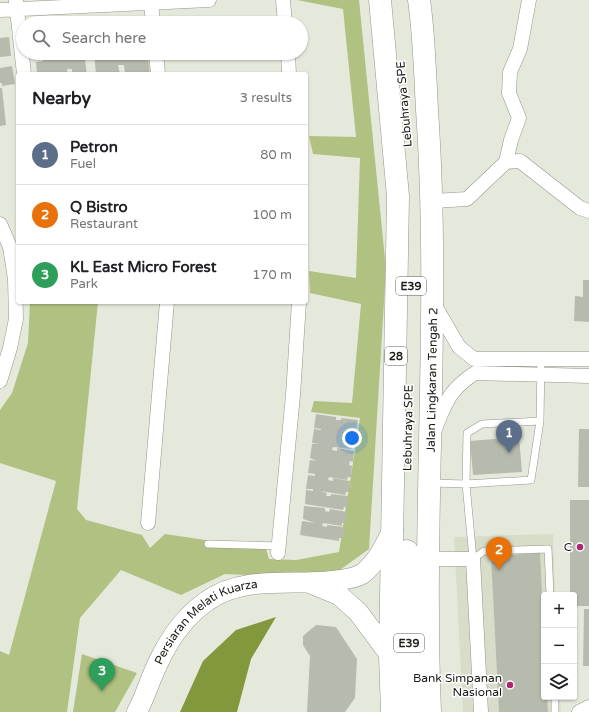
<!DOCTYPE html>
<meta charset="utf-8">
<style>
body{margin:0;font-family:"Varela Round",sans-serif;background:#f6f6f6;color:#202124}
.controls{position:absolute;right:12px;bottom:12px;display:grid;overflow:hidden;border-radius:4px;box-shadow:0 1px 3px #0004}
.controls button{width:36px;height:36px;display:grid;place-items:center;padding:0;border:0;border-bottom:1px solid #e0e0e0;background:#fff;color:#202124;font:20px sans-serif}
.you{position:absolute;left:352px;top:438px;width:14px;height:14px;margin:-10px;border:3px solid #fff;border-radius:50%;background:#1a73e8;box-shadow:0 0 0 6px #1a73e833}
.badge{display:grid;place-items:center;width:26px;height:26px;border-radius:50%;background:#ac2872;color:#fff;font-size:13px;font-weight:700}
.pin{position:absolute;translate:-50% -33px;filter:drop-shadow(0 1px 2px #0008)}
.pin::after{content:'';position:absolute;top:21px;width:14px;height:12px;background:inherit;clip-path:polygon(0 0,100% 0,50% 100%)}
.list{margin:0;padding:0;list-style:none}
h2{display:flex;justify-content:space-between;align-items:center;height:52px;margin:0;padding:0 16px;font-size:17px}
h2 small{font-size:13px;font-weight:400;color:#757577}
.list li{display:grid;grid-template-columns:26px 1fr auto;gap:12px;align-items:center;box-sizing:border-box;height:60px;padding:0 16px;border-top:1px solid #e0e0e0}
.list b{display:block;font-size:15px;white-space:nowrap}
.list p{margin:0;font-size:13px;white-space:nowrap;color:#757577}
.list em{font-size:13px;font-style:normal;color:#757577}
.icon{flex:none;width:22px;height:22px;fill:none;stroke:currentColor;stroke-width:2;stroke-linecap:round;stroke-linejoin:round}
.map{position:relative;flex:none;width:589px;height:712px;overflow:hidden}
.search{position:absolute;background:#fff;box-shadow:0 1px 3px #0004;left:16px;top:16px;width:292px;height:44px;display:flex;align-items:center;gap:10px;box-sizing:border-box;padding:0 14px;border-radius:22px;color:#757577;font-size:15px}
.panel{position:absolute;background:#fff;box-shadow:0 1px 3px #0004;left:16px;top:72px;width:292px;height:232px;border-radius:4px}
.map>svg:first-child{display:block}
</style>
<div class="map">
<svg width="589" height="712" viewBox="0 0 589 712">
<rect width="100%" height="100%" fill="#e5e9db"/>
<path fill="#d7ddc9" d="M553,534L555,595H544V697H560L561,712H463L454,537Z"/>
<path fill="#b1c182" d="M297,0H359L386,269L369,549L337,572L290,577L225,574L181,595L121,570L80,618L67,712H0V651L9,655L56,481L0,463V410L12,393L28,343L30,302H98L77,509L86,520L142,535L150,548L165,534L266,549L269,559L296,560L339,552L360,418L311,412L314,401L352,403L361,304L310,293L309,271L356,278L360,158L313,154L309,136L356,137L343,9Z
M82,654L137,673L115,712H73Z"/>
<path fill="#83973d" d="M276,617L251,659L237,712H180L203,661L236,630Z"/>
<path fill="#b7bbae" d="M9,37L11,56L0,57V38Z
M35,53H84L87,74H72V69H67L68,74H37L36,62L43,61L42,54L35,55Z
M94,53H132L133,58L148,57L150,74H125L124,65H118L120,74H96Z
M12,66L15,84L2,86V83H0V68Z
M0,88H2L6,125L0,126Z
M583,280H589V322L574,321L575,296L583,297Z
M316,414L336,417V420H341V418L358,420L356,432L354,431L353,435H356L355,447L352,446L351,449L333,447L332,450L337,451V448L354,451L353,462L350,461L349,465L352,466L351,477H348L347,480L329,477L328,480L333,481V478L350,481L349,492H346L345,495L320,491L327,493L326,496H331V494L348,496L347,508L344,507L343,510L305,504L306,490L313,491V489H306L308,475L315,476V474L308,473L310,460L317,461L310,458L312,444H319L312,443L314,429L321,430V429L314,428Z
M579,429H589V487H578Z
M519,437L522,472L473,475L470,441Z
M570,500H589V606H574V595H570Z
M304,506L325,508V511L329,512L330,509L347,512L345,523H342V526L323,523L322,526L327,527V525L344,527L343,538H339V541L300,535L302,521L315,523L303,519Z
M540,553L544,635V697H547L548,712H499L491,556Z
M584,609H589V666H583Z
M316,625L336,627L357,659L355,698L345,712H307L310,656L303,645V636Z"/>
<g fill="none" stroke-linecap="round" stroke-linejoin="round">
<defs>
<path id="lane" d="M431,483L466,484L531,480L540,421L541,359
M208,544L279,546
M473,559L466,484L467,433L482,424L540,421
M473,559L484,551L548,549L550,595
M555,697V712"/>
<path id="street" d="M283,0L285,23
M16,1L24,74
M151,3L153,23
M0,10L209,0
M156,53L158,74
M288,53L289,74
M506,162L511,140L519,118L509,93L510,72L520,49L529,0
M433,201L467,199L506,162L520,161L580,208L589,211
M0,224L10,247L15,279L16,319L10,348L0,381
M434,304L459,347L474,359H589
M435,429C446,402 449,390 475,373L589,376
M148,523L167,302
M278,553L293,395L299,302
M428,559H473L481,712
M579,712L589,707"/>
<g id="secondary">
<path d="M312,584L339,595L358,612L390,655"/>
<path id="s1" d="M137,712C146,695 151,676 160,659C171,636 187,615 207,601C242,575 292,586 332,581C341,580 354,579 362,574C377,563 385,545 393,529"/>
</g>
<path id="highway" d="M380,0L398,196L390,655L392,712
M419,0C425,41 425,84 428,125C440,321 422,516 430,712
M407,551L410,712"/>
</defs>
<use href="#lane" stroke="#93968a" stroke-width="8"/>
<use href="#street" stroke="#93968a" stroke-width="15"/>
<use href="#secondary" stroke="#93968a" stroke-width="21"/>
<use href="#highway" stroke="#93968a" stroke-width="23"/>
<use href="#lane" stroke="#fff" stroke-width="7"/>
<use href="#street" stroke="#fff" stroke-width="14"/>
<use href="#secondary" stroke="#fff" stroke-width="20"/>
<use href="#highway" stroke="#fff" stroke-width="22"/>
</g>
<g fill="#ac2872" stroke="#fff" stroke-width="1.5">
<circle cx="580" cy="547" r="4"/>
<circle cx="510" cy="685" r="4"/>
</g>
<g text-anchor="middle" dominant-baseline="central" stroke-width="3" stroke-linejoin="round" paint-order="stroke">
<g fill="#fff" stroke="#5f5f5d" stroke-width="1">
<rect x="396" y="277" width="30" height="18" rx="3"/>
<rect x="385" y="347" width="22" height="18" rx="3"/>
<rect x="394" y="634" width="30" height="18" rx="3"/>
</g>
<g font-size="11" font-weight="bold" fill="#1a1b17">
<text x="411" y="286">E39</text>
<text x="396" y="356">28</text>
<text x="409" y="643">E39</text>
</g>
<g font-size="12" fill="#1a1b17" stroke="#fff">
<text transform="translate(404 104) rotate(-95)">Lebuhraya SPE</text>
<text transform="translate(432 380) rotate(-89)">Jalan Lingkaran Tengah 2</text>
<text transform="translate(408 428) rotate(-89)">Lebuhraya SPE</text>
<text stroke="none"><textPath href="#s1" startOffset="120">Persiaran Melati Kuarza</textPath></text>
</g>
<g font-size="12" fill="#1a1b17" stroke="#fff" text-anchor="end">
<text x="572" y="547">C</text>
<text x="502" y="678">Bank Simpanan<tspan x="502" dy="14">Nasional</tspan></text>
</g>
</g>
</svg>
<div class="controls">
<button>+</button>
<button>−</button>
<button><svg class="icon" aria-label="layers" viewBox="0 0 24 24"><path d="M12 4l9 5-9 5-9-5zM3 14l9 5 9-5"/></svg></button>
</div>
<div class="you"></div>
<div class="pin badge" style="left:509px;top:453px;background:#5c6f8a">1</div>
<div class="pin badge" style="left:499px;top:570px;background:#e8710a">2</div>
<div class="pin badge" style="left:102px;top:691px;background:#2e9e5b">3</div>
<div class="search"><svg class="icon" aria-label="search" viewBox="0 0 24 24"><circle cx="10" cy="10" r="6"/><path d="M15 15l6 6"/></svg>Search here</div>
<section class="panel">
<h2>Nearby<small>3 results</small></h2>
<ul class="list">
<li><span class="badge" style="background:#5c6f8a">1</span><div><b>Petron</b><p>Fuel</p></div><em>80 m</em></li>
<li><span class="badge" style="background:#e8710a">2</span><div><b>Q Bistro</b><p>Restaurant</p></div><em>100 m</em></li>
<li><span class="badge" style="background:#2e9e5b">3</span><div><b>KL East Micro Forest</b><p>Park</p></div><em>170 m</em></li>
</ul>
</section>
</div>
